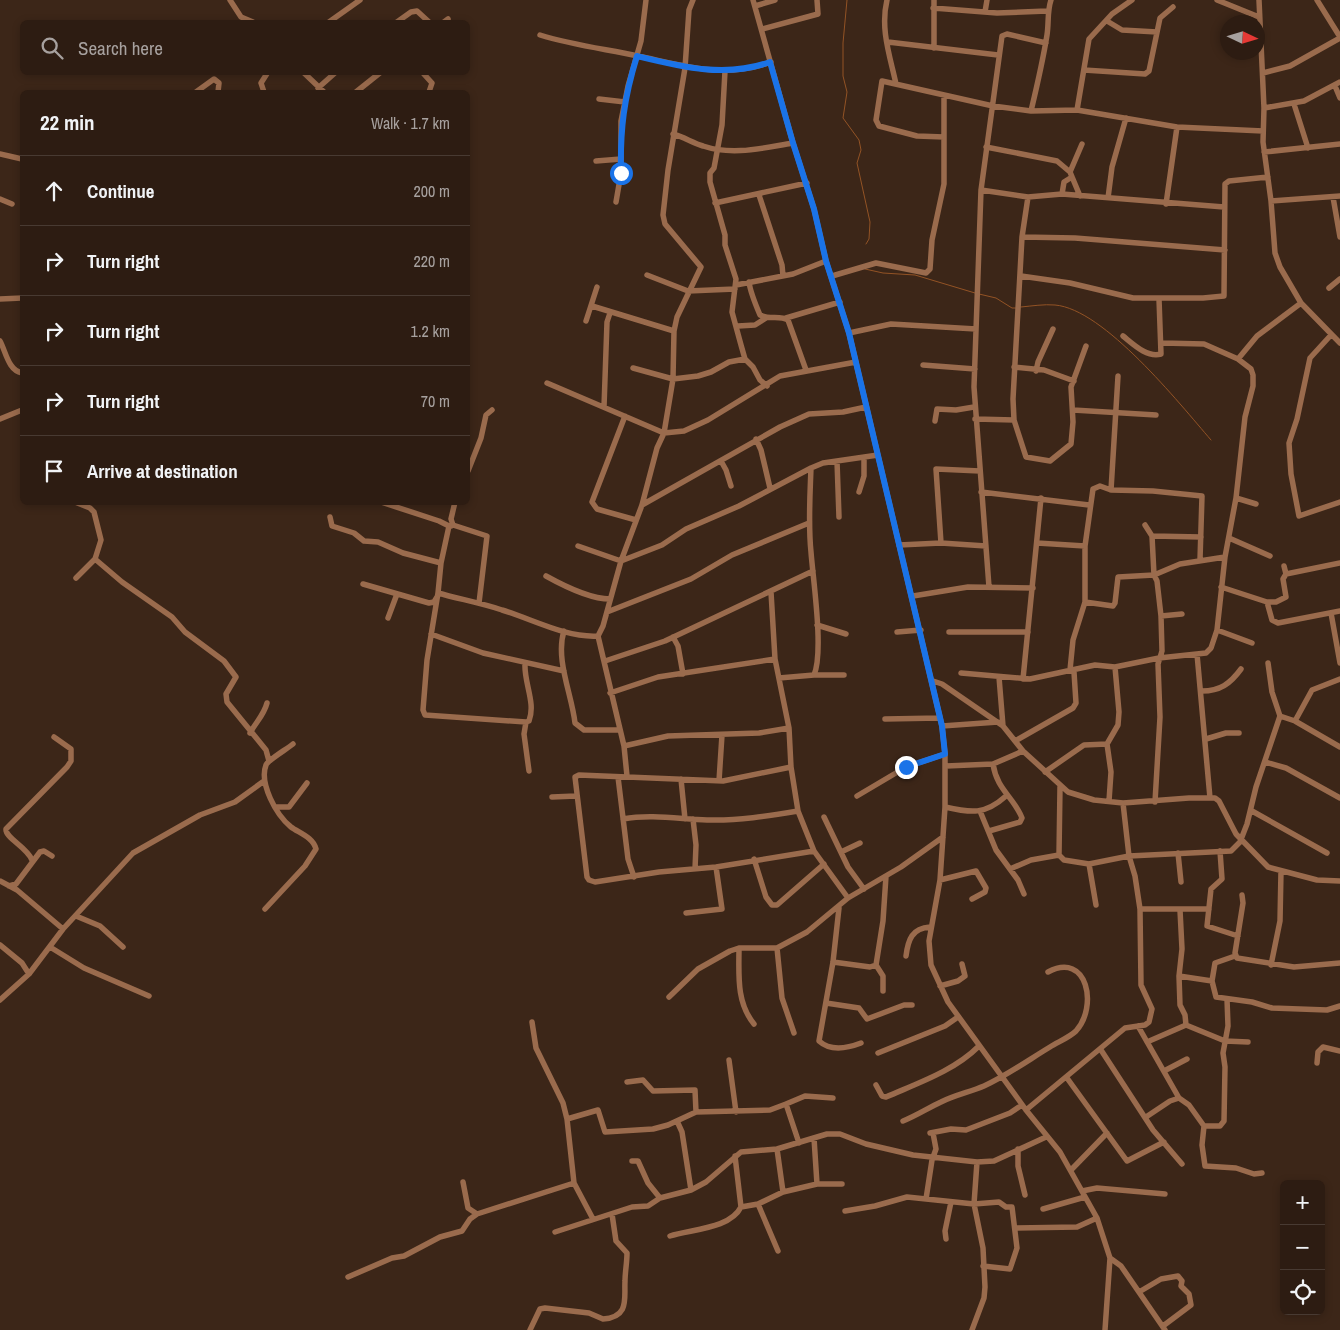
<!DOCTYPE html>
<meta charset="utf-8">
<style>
body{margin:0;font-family:"Archivo Narrow",sans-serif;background:#392920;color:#f1f3f6}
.controls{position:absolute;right:15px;bottom:15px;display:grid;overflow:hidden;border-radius:8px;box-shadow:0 2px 8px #0003}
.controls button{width:45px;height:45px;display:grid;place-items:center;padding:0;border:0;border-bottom:1px solid #483a32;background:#2d1c12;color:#f1f3f6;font:25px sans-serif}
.compass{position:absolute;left:1220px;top:15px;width:45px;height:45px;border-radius:50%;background:#2d1c12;box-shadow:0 2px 8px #0003;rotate:94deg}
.stop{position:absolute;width:15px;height:15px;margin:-11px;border:4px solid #1a73e8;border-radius:50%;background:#fff}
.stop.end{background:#1a73e8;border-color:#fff;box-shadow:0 1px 5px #0008}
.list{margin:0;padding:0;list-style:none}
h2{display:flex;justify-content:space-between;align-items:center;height:65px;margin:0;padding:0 20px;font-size:21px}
h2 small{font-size:16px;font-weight:400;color:#a7a19f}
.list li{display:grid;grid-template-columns:32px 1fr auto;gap:15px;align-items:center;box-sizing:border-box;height:70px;padding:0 20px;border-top:1px solid #483a32}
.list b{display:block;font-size:19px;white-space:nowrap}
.list em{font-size:16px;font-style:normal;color:#a7a19f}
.icon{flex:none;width:28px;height:28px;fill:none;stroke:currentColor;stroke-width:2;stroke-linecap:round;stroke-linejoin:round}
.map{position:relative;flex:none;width:1340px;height:1330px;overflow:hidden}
.search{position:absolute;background:#2d1c12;box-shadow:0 2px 8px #0003;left:20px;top:20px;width:450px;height:55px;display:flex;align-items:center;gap:12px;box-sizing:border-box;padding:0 18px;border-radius:8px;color:#a7a19f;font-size:19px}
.panel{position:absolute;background:#2d1c12;box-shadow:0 2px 8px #0003;left:20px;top:90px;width:450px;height:415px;border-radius:8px}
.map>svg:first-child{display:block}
</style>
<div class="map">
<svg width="1340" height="1330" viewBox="0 0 1340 1330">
<rect width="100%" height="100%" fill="#3c2618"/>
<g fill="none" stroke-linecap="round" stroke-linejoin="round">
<path stroke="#935325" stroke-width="1" d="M847,0L843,43V76L847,92L843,118L859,140L861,150L857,163L870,222L869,239L866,244
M865,269L883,273L915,275L975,293
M979,294L996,298L1012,308H1017
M1021,307C1032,306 1044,304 1055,305C1104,309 1179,403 1211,440"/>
<path stroke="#9a6b4d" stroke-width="5.5" d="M230,0L241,17L253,22
M753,0L793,143L814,209L826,261L849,333L942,726L945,754V807L940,880L929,941L931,965L948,1002L1026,1110L1060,1152L1097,1218L1110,1258L1105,1330
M887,0C880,29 890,56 896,84
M934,0V48
M1217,0L1259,17
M1259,0L1264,108L1263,142L1271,201L1275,253L1280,267L1301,303L1340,343
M1317,0L1340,37
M755,6L775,0
M933,8L997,13L1047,11
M985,12L987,0
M1107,21L1122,30L1157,32
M329,22L360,0
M397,22L411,12L417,11L429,22
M444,22L448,19
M762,29L818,14L817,0
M540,35C572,45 605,49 638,56C685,66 723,79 771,62
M888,42L998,55
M1084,70L1145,74L1149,71L1160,18L1173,7
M725,71L722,125L714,168L710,173V182L725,235V245L736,279L732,312L741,345L745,359L753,367L760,380L767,386
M303,72L324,92
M422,72L432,83L429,92
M1263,73L1290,66L1340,38
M1335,86L1340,98
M318,88L336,72
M196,92L214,79L219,83L218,92
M264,92L261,83L268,72
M356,92L381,72
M599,99L625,102
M1294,104L1308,148
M1264,108L1304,101L1340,82
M1077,110L1089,39L1112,14L1132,0
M1031,111C1037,86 1043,60 1047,35C1049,22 1047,12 1051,0
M673,134C684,137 693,143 703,146C733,156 762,148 793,143
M944,137L917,136L879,126L876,120L882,81L993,106L1031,111L1077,110L1177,127L1263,131
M986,147L1057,161L1070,172L1080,196
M1264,152L1340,144
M0,154L22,159
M596,161L621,159
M1070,172L1082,144
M981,190L1028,197L1062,194L1224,207
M1062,194L1064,182L1072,177
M759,195L782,265L783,276
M1028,197L1022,237L1013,399L1014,420L1026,457L1050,461L1071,444L1073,422L1071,387L1086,346
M1333,197L1340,237
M1108,198L1112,167L1126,118
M0,199L12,204
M1271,201L1340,196
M616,202L621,173V121L628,86L641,41L646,0
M715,203L807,183
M1166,204L1177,127
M1022,237L1075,238L1225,250
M647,275L688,291L735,289
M832,276L876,263L926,273L930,269L932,240L944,184V95
M1021,276L1070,283L1133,298H1203L1224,296L1225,184L1229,181L1268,177
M749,282C750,290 757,308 760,315C770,320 780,315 788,320L806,370
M736,285L793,274L826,261
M1329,288L1340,279
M0,299L22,298
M592,306L674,331
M786,318L840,302
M586,321L597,287
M738,326L755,325L766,318
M849,333L891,324L976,329
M1331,335L1310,358L1297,419L1289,443L1291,474L1299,516L1340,502
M1123,336C1133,344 1147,358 1161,354L1159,299
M0,341C6,352 8,370 22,373
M1238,359L1257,336L1301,303
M923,365L975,369
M1014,367L1044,370L1074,381
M633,368L673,379L698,376L711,372L729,362L745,359
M1036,371L1038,362L1053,329
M547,383L664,433L684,431L708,420L780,376L856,362
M604,407L607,322L610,313
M1073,410L1156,415
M625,416L592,502L597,509L636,520
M0,419L22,410
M975,419L1014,420
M935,421L937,409L956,410L974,407
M756,439L761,450L770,488
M721,461L726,470L731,486
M837,461L839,517
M468,471L481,438L486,415L492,410
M1111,490L1118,376
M859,492L864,476V457
M981,492L1089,505
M1236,498L1256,504
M75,502L90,508L94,512L101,540L95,559L76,578
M381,502L439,521L449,526L441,563L438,593C459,599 481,603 502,610C532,619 566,638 598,636
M642,505L780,427L809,414L843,412L866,407
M330,517L332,526L354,533L364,541L378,542L403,553L441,563
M453,525L487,536L479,603
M1145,525L1152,536L1201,537
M451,526L453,525L451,519L455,502
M1152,536L1154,575L1157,581L1161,616L1162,651L1158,664L1160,717L1155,802
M1229,538L1270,556
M941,543L936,469L980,471
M1037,543L1085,546
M899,545L941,543L986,546
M578,546L621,561L662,545L686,529L739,506L811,468L823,463L878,455
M95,559L122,582L172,617L185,632L224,661L236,677L226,694L227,702L266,750L269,761
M1286,574L1340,563
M546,576C564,586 590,599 610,599
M363,584L429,603L434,602L437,597
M989,587L974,387L981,190L1002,36L1007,34L1046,43
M1221,587L1267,602L1272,620L1278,623L1340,611
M771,592L775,659L789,728L791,767L798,811L814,851L848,898
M438,593L427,660L423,710L425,715L526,722
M913,596L968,587L1033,588
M1085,602L1113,606L1115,603L1118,577L1154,575L1180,564L1225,557
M1267,602H1276L1286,597L1283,579L1286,574L1284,566
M607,612L691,579L732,555L809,523
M1331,613L1340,663
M1161,616L1182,614
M388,618L397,594
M817,625L846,634
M1217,630L1252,643
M564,631C555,659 572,695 575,723L584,730H620
M897,632L921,630
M949,632H1028
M431,634L483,653L564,671
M673,637L678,646L683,674
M1197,654L1210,798
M605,661L665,641L813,571
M525,664C524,683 536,703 529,721L526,722L524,734L529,771
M961,673L1030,679L1095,665L1115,667L1159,658L1206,653L1211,648L1217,630L1225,557L1236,498L1245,417L1253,386V375L1251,369L1238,359L1204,344L1162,343
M814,675H844
M999,677L1003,726
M779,678L814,675C824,652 813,579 811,552C808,524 810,496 811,468
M1023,679L1041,498
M933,681L942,684L1003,726L1023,751L1068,792L1094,800L1123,803L1189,798H1215L1219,801L1236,834L1268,867L1317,880L1340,881
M1202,691C1220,691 1230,684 1241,669
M610,693L658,677L775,659
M1280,716L1295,721L1340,747
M885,719L940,718
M1295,721L1312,690L1340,679
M942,726L998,722
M250,733C256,722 264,715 267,703
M1206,739L1226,733H1239
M1015,741L1073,708L1076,703L1074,672L1070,670L1073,640L1085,602V546L1093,489L1100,486L1111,490L1153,491L1202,496L1200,560
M624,746L668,736L759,733L789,728
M1265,762L1286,768L1340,798
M946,766L993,764L1023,751
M791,767L723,781L579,775L575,777L587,877L589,880L595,882L659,872L716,867L814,851
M1045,772L1084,745L1107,744
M627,776L624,746L598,636L603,626L621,561L642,505L657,448L664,433L673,379L674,331L677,317L701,267L665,224L663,215L668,170L685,68L689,10L693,0
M618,777L628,859L634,877
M681,779L685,819
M719,781L722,735
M1060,787L1059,855L1064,860L1089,864L1129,856L1231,851L1240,842L1247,824L1256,787L1280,716L1272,692L1268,663
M857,796L906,767L945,754
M552,797L576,796
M1109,801L1111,772L1107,744L1118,725L1119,712L1115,667
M275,807H289L307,783
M945,807C971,813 985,815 1006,796
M980,811L996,850L1018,880L1024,894
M1252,811L1327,853
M824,817L848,867L864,889
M623,819C651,814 679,819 707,820C738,821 768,816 798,811
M693,819L696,845L695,869
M989,831L1020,822L1022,818C1013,796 997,790 993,764
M1220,851L1222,879L1211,889L1207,926L1238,936
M841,852L860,843
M1178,853L1181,882
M754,859L766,897L772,905H777L824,864
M32,860C27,847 5,838 6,829L67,767L71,761V749L54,737
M1089,864L1096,905
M1010,869L1031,860L1059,855
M940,880L976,871L986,888L985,892L972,899
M0,881L17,890L63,929
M9,886L16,884L40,852L44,851L52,856
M1242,895L1243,903L1235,953L1237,958L1294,967L1340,963
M839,908L833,962L819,1041C831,1052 848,1048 861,1043
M265,909L305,866L316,849C313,837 299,833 291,827C276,815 259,783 266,765C268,760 287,749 293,744
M1140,909H1209
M1180,910L1182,949L1179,976L1180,1005L1185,1015L1186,1025
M686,913L722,909L716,867
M76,916L100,926L123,947
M0,945L22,963L29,974
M50,947L84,968L149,996
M739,948C739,974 736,1002 754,1024
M777,948L782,998L794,1033
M906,956C908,940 912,928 930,927
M833,962L870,967L876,965
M1271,965L1280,921L1281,871
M1179,976L1212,981L1216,997L1252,1002L1272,1008L1327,1010L1340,1006
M1212,981L1215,963L1235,956
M940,986L958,981L965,976L962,964
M883,991V976L876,965L883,921L886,876
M669,997L698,969L730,951L739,948H777L807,932L848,898L901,867L943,837
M0,1000L29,974L63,929L133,853L200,815L235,802L264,781
M826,1003L859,1008L867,1019L904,1005H912
M532,1022L536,1048L563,1103L567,1119L574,1183L593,1219
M1186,1025L1225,1041L1248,1042
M1138,1026L1179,1098L1189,1105L1204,1126L1202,1145L1205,1166L1236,1168L1254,1174L1262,1173
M1147,1042L1186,1025
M1101,1050L1153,1130L1182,1164
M878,1053L945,1026L958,1017
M729,1060L736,1112
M1317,1063L1318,1052L1323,1047L1340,1051
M1164,1071L1187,1059
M1067,1078L1127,1161L1164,1142
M627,1082L643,1080L653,1091L695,1090L696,1112
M876,1085L882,1096L886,1097C918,1083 954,1071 979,1046
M1026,1110L1125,1028L1145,1025L1149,1022L1152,1009L1141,985L1140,909L1135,876L1129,856L1123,803
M1146,1117L1170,1101L1179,1098
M567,1119L598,1110L605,1132L653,1129L668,1125L696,1112L770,1110L786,1104
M677,1121L682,1132L691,1190
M903,1121C916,1116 928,1108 941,1102C955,1095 970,1092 984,1086C1006,1076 1030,1059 1050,1047C1058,1042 1070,1037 1076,1031C1098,1007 1088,951 1048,972
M1204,1126H1220L1224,1121L1225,1067L1223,1053L1228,1026L1227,999
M930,1133L951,1129L966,1130L1010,1113L1022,1105
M814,1138L817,1184
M799,1143L786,1104L805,1096L833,1098
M777,1149L783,1192
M1018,1149V1166L1025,1195
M632,1161H638L648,1183L660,1198
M1071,1170L1107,1133
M463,1182L468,1208L477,1214L574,1183
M1082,1191L1097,1188L1165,1194
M926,1199L932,1160L936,1149L933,1133
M758,1204L778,1251
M741,1207L758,1204L783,1192L817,1184H842
M1043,1209L1085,1197
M845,1211L875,1206L907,1197L974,1204L999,1202L1006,1207H1012L1017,1248L1010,1269L983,1266
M1016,1228L1077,1227L1097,1218
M555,1232L632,1207L648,1206L660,1198L691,1190L706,1182L741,1152L777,1149L827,1134H840L866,1144L913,1155L977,1162L994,1161L1046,1137
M670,1236C691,1229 730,1229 741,1207L735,1156
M946,1239L945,1231L951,1202
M1110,1258L1121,1266L1165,1330
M348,1277L392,1258L404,1256L440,1237L462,1231L470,1219L477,1214
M1139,1292L1161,1279L1178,1276L1182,1281L1181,1286L1189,1294L1191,1305L1163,1326
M530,1330L540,1309L545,1308L589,1313L603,1319C630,1317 624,1298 625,1281C625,1272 627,1263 627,1253L616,1241L612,1214
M972,1330L984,1298L985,1287L983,1248L974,1204L977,1162"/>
</g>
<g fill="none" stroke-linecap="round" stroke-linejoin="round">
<path stroke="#1a73e8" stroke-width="6" d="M621,173C620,129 624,98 637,56C682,67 726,78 770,62L793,143L814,209L826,261L849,333L942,726L945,754L906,767"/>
</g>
</svg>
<div class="controls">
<button>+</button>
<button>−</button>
<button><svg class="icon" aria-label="locate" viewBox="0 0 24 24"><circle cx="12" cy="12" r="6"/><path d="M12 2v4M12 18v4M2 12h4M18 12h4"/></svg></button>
</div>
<svg class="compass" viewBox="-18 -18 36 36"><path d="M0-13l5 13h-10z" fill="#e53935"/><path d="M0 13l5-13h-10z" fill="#a7a19f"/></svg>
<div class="stop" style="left:621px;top:173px"></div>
<div class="stop end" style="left:906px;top:767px"></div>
<div class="search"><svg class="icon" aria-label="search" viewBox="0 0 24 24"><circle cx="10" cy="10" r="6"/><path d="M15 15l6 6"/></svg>Search here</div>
<section class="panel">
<h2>22 min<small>Walk · 1.7 km</small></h2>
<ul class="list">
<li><svg class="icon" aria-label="ahead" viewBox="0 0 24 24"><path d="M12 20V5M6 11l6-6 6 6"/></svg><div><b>Continue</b></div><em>200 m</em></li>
<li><svg class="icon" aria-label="right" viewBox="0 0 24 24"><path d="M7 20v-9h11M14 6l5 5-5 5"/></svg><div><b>Turn right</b></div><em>220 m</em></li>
<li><svg class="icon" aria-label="right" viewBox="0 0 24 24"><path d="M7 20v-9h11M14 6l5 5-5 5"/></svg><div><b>Turn right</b></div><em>1.2 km</em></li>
<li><svg class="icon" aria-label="right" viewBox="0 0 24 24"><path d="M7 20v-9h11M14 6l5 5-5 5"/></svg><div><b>Turn right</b></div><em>70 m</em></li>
<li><svg class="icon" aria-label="arrive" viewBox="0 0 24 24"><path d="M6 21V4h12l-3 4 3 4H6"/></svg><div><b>Arrive at destination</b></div></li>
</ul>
</section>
</div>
